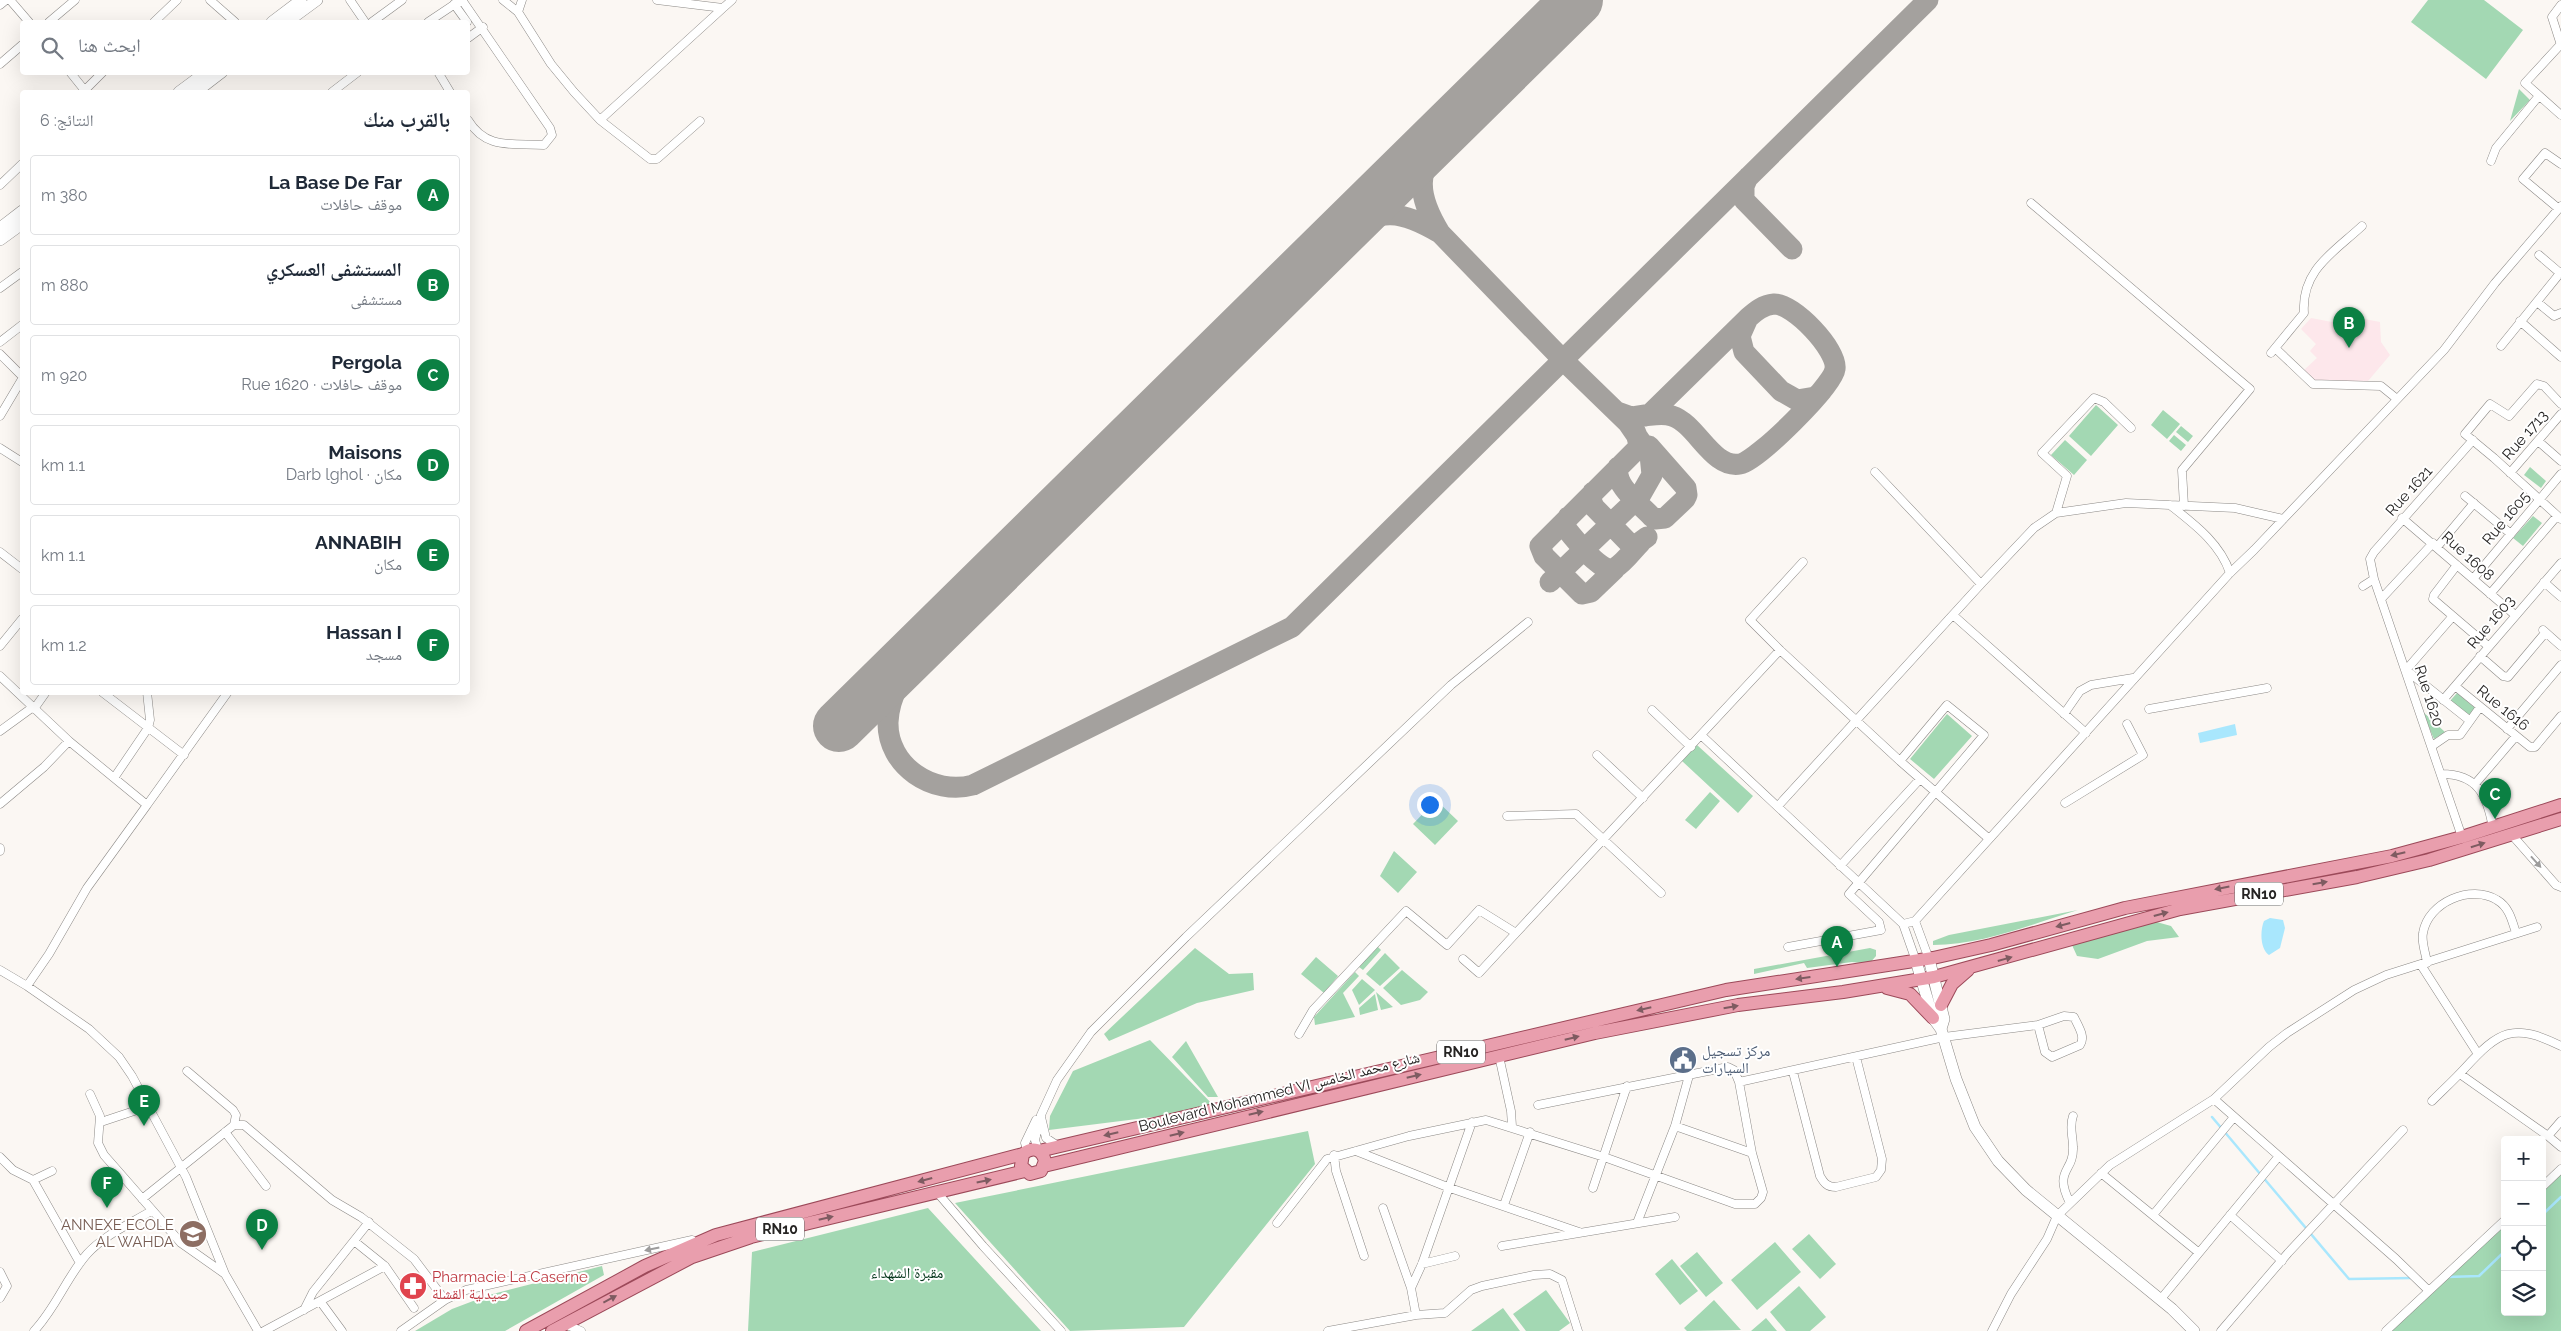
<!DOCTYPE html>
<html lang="ar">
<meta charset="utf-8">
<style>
body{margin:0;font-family:Raleway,"Noto Naskh Arabic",sans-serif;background:#f2f2f3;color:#1f2937;direction:rtl}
.controls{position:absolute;right:15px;bottom:15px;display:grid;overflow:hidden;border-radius:5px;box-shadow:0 5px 20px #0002}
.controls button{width:45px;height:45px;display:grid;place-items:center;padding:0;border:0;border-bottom:1px solid #e0e1e3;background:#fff;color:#1f2937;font:25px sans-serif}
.you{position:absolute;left:1429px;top:804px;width:18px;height:18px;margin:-12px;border:4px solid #fff;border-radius:50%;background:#1a73e8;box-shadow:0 0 0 8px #1a73e833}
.badge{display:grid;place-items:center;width:32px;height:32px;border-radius:50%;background:#0b8043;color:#fff;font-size:16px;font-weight:700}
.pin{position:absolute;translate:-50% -41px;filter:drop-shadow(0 1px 2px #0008)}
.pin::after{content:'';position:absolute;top:26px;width:18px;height:15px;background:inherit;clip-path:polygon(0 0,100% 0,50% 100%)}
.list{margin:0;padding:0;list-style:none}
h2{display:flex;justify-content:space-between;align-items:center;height:65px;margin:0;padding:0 20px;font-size:21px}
h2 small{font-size:16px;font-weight:400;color:#747a83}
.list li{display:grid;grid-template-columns:32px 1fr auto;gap:15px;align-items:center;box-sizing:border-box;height:80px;margin:0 10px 10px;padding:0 10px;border:1px solid #e0e1e3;border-radius:5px}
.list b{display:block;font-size:19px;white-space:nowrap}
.list p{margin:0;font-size:16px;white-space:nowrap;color:#747a83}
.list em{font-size:16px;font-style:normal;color:#747a83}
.icon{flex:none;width:28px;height:28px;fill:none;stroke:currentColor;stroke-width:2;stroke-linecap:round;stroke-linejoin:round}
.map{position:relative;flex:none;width:2561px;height:1331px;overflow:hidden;direction:ltr}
.search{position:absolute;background:#fff;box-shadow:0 5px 20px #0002;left:20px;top:20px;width:450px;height:55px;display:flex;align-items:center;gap:12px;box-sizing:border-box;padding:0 18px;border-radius:5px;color:#747a83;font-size:19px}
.panel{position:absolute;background:#fff;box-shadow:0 5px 20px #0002;left:20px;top:90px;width:450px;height:605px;border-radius:5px;direction:rtl}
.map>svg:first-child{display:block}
</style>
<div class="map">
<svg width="2561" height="1331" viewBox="0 0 2561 1331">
<rect width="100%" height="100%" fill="#fbf7f3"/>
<path fill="#fde7eb" d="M2344,315L2380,322L2381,342L2390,355L2368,381L2314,382L2303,371L2317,358L2310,351L2316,344L2301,329L2311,318L2332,322Z"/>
<path fill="#a3d8b3" d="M2428,0H2484L2523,30L2486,79L2411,22Z
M2519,89L2530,100L2510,121Z
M2096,405L2118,425L2091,456L2069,436Z
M2163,410L2180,424L2167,439L2151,425Z
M2181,426L2193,436L2188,442L2176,432Z
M2174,435L2186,445L2181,451L2169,441Z
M2065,440L2087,460L2074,475L2051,455Z
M2530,467L2546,481L2541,488L2524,475Z
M2533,516L2542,523L2523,546L2513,538Z
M2457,693L2475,708L2468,716L2450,701Z
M2422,711L2445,732L2434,739Z
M1947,714L1972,736L1934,779L1910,759Z
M1697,745L1753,796L1738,813L1682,761Z
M1710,792L1720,801L1696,829L1685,820Z
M1436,800L1458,821L1435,845L1413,824Z
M1394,851L1417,872L1398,893L1380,876Z
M2078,910C2032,924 1982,945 1933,945V941L1949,935Z
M2153,921L2171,926L2179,937L2147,941L2098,959L2077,956L2072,945Z
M1377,946L1381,950L1363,970L1359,967Z
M1195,948L1229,974L1253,973L1254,990L1197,1003L1109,1041L1104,1034Z
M1870,948L1876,950V956L1869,964L1852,962L1807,968L1804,963L1754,974V969Z
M1385,953L1400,968L1380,986L1366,974Z
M1316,957L1338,976L1324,993L1301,974Z
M1402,970L1428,992L1420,1000L1401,1005L1383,988Z
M1355,972L1359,976L1343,993L1355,1017L1315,1025L1314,1017Z
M1362,979L1375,990L1359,1005L1352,990Z
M1376,992L1393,1007L1381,1010Z
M1375,994L1378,1010L1360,1015L1359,1008Z
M1150,1040L1217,1109L1049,1130L1050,1116L1073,1071Z
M1186,1041L1218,1097H1208L1172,1057Z
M1308,1131L1315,1164L1184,1327L1070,1331L955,1203Z
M2561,1170V1331H2388L2505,1222V1312H2542V1188Z
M928,1208L1041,1331H748L752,1252Z
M1809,1234L1836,1264L1820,1279L1792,1249Z
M1775,1242L1801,1272L1757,1310L1731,1280Z
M1697,1252L1723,1283L1706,1297L1680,1266Z
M1672,1259L1698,1291L1680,1305L1655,1274Z
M602,1266L604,1275L505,1331H415L452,1309L489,1295Z
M1799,1286L1826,1317L1810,1331H1786L1770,1312Z
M1546,1290L1570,1323L1559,1331H1526L1513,1314Z
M1714,1300L1741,1330L1687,1331L1684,1328Z
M1503,1308L1520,1331H1471Z
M1766,1318L1777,1331H1751Z"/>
<path fill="#a9e7fd" d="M2235,724L2237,735L2200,743L2198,733Z
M2270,918L2283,920L2285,928L2280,948L2269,955C2260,949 2260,930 2264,921Z"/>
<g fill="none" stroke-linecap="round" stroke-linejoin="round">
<path stroke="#a9e7fd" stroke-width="2.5" d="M2212,1117L2349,1279L2413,1278
M2542,1215L2561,1197
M2447,1277L2479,1276L2505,1251"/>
<path stroke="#a4a19e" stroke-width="21" d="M1748,177L1744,186V200L1792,249
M1341,232C1383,208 1399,210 1440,233C1415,192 1417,173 1443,132
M1440,233L1563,360L1628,423L1650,455L1652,475L1640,496L1550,582
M1748,318L1740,336L1744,352L1781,391L1797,400L1815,397L1821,392
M1617,412L1631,417L1650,414L1748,318C1756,311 1763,305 1774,304C1793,303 1838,350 1835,369C1833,386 1757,461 1740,464C1712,469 1697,424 1672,416C1663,413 1654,415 1645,416
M1618,467C1614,486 1639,503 1651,516L1655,519L1665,518L1685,499L1687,495L1686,488L1649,446
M1593,492L1591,500L1594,507L1629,543L1636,545L1647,537
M1568,517L1565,525L1568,531C1576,540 1603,576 1615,568C1625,562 1633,550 1641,542
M1615,569L1591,592L1582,594L1544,556L1540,546L1636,450L1639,445L1636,433
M921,645C907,667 889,695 888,722C887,766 933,796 973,785L1292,627L1928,0"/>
<path stroke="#a4a19e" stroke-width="52" d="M839,726L1577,0"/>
<defs>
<path id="street" d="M10,0L29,22
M210,0L235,22
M350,0L365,22
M462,0L550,128L552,135L544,145C512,143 486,150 468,120
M503,0L518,12
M522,0L518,12L551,64L574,92L600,120L650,159H657L700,121
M657,0L723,8L732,0
M454,4L467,22
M0,5L6,0
M2561,5L2552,17L2561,45
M49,22L75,0
M154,22L177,0
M372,22L402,0
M428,22L461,0
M468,38L483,27
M2561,44L2525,83L2561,115
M0,64L22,45
M70,72L86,92
M438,72L450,92
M85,90L103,72
M332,92L358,72
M600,120L723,8
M2491,161L2496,148L2538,97
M0,185L22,164
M2031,203L2250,389L2182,470L2184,506
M2559,209L2523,179L2545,153L2561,164
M2539,255L2560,273
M0,288L22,272
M2537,302L2554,316L2561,313
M2520,321L2561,357
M0,342L22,325
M2501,346L2561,272
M2275,348L2313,384L2381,386L2397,399
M2271,353L2304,313C2301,270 2334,252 2362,226
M0,354L22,376
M2561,404L2544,386L2537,384L2509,416L2490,404L2465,434L2494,458L2561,519
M0,416L22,379
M2538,441L2561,461
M0,448L22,462
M1875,472L1981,584
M2510,473L2561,414
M2465,496L2511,534
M2170,505C2194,524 2220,543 2230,573
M2056,513L2067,476L2042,453L2094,398L2104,402L2131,428
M2402,518L2515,615
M2437,547L2474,503
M0,552L22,569
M2457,565L2434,595L2433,599L2488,646
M2473,579L2561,474
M2544,582L2561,597
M2363,586L2374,579
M2490,594L2557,516
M2382,598L2433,543
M1953,615L2086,733
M2543,630L2561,646
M0,646L22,619
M1780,650L1900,761L1988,838
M2480,656L2503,676L2508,677L2545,633
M2406,670L2469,720
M2406,670L2453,616
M0,676L69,741L147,805L228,692
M2455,686L2530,747H2535L2561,716
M102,692L184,755
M2443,700L2561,563
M34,709L46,692
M2149,709L2267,688
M1652,710L1691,747
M2064,714L2080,691L2091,685L2133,678
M2507,729L2561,665
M0,731L33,707
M1701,735L1903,924L1916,961
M2432,746L2448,735H2460L2480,707
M1597,755L1643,798
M2441,774C2478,774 2487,795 2493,828
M114,778L148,728L150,720L147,692
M2475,784L2516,736
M2065,803L2143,755L2127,724
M0,804L44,767L69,741
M1778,806L1981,584L2034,528L2056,513L2126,503L2235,508L2283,519
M1507,816L1576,814L1661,893
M2512,835L2556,885L2561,887
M2462,837L2374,579L2370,559L2374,552L2473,440
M0,848V851
M1840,866L1920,779
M1915,921L1929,959
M1903,924L1915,921L2230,573L2254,550L2444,350L2495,283L2561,206
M1788,947L1881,930L1879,922L1849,894L1984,735L1947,705L1900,761
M1463,959L1479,973L1516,933
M2427,963C2426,954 2421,942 2423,933C2428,902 2471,884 2497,900C2509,907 2512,920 2516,933
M2421,965L2478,1054
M0,970L27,986L89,1029L119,1057L132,1076L186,1177L225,1274L258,1331
M27,986L49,954L87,888L147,805
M1299,1034L1313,1010L1406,911L1447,945L1479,910L1516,933L1780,650L1750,620L1803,562
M1499,1056L1511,1111L1512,1126
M187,1071L233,1110L236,1115L234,1125
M1793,1072L1820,1176C1824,1183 1827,1187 1836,1187L1876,1177L1881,1170L1882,1159L1856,1057
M2460,1074L2548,1136
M90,1094L100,1116L98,1143L104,1155L181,1243L225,1274
M2214,1099L2396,1259L2428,1290
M2432,1101C2443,1090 2454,1080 2465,1068C2499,1031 2513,1022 2561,1046
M1538,1105L1728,1067L1734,1070L1739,1082L1944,1037L2038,1025L2064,1016L2074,1017C2078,1026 2086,1037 2080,1045L2052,1057L2045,1052L2038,1025
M1041,1117L1046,1138L1058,1146
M2561,1121L2548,1136L2561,1147
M101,1122L149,1106
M1675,1126L1752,1153
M225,1132L266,1186
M1027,1150L1025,1143L1036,1120
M1038,1150L1035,1140L1041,1115L1057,1080L1091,1032L1186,937L1451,685L1528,622
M1356,1151L1450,1188L1579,1232
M1334,1155L1336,1171L1364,1256
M0,1157L13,1170L33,1180L52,1171
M2101,1173L2198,1252
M33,1180L80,1263
M2542,1187L2561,1169
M1593,1188L1627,1086
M936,1191L983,1246L1061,1331
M142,1199L234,1125H244L332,1200L361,1217L414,1259L445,1300
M2070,1203C2053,1169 2074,1173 2073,1147C2073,1136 2069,1127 2073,1116
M1504,1205L1530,1132
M2153,1215L2234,1117
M2230,1215L2282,1261
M1277,1223L1327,1159L1409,1136L1486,1120L1604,1157L1735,1204H1755L1761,1198L1763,1192L1752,1153L1739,1082
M1637,1223L1675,1126L1690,1072
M354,1241L385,1266L414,1308
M1502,1246L1675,1217
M1422,1264L1455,1256
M0,1272L7,1286L0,1298
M1411,1288L1422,1264L1472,1122
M2160,1300L2279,1156
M320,1301L342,1331
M304,1310L313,1292L369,1222
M1416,1315L1445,1313L1471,1290L1482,1286L1534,1275L1550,1274L1562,1280L1578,1331
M565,1324L581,1331
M34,1331C56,1308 66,1278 87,1254C104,1235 130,1224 151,1211
M264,1331L385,1266
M401,1331L445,1300L466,1290L692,1240
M1328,1331L1416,1315L1411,1288L1383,1208
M1992,1331L2011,1294L2047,1239L2057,1216L2110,1165L2214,1099L2269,1047L2287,1033L2354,990L2386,975L2537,927
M2221,1331L2288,1253L2403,1130
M2386,1331L2505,1220"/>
<path id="secondary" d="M272,22L301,0
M287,22L317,0
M179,92L206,72
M196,92L222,72
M0,228L22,211
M0,240L22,224
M1929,959L1944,1019L1941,1029
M1916,961L1933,1018L1941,1029L1956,1079L1975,1127L1998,1161L2026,1190L2172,1309L2194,1331"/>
<path id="primary" d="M1887,988L1910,994L1933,1018
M1941,1005L1952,984L1968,970
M1039,1151L1726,990L1933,958L1991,945L2125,908L2392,856L2462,837L2561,805
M1044,1166L1595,1033L1738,1005L1843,992L1934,977L2180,909L2357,877L2429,860L2561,819
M526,1331L645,1266L716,1235L1023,1154C1033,1146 1042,1149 1045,1161L1041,1171L1030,1174L1021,1166L1023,1154
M552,1331L692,1257L751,1237L1025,1171"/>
</defs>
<use href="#street" stroke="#8c8986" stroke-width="9"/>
<use href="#secondary" stroke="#8c8986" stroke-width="12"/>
<use href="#primary" stroke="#9c4959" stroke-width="14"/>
<use href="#street" stroke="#fff" stroke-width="8"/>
<use href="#secondary" stroke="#fff" stroke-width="11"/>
<use href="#primary" stroke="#e99ead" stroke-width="12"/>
</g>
<defs><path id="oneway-solid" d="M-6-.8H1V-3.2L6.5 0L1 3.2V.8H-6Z" transform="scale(1.25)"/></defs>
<g fill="#7e5b61">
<use href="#oneway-solid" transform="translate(2478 845) rotate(-17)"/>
<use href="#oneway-solid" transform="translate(2398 854) rotate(167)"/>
<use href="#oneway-solid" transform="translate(2320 883) rotate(-10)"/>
<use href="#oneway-solid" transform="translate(2222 888) rotate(169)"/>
<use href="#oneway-solid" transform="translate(2161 914) rotate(-15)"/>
<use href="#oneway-solid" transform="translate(2063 925) rotate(165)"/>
<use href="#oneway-solid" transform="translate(2005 959) rotate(-16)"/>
<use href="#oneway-solid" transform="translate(1803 978) rotate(172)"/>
<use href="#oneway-solid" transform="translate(1731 1007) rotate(-10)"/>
<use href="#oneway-solid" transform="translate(1644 1009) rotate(167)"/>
<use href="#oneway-solid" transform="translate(1572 1038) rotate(-14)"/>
<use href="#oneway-solid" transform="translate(1414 1076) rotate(-13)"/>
<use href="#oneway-solid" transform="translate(1256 1113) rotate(-13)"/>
<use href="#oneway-solid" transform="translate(1111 1134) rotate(167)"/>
<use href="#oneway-solid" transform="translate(1177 1134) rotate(-14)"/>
<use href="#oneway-solid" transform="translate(925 1180) rotate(165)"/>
<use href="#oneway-solid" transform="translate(984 1181) rotate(-12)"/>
<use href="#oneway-solid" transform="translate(826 1218) rotate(-13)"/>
<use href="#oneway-solid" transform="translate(610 1299) rotate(-28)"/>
</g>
<g fill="#9d9c9c">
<use href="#oneway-solid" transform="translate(2536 862) rotate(48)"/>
<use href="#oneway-solid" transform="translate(652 1249) rotate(168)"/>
</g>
<defs>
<symbol id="civic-disc" viewBox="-11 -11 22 22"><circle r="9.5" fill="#5c6f8a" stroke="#fff"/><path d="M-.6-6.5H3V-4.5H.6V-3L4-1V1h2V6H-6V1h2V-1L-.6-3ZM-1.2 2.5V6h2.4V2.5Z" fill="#fff"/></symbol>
<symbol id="school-disc" viewBox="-11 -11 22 22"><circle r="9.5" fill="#8d6e63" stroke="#fff"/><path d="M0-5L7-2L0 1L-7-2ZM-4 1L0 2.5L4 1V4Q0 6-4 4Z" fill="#fff"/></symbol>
<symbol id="pharmacy-disc" viewBox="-11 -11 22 22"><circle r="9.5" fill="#e0444e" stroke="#fff"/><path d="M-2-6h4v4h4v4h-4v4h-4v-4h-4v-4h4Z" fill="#fff"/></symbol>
</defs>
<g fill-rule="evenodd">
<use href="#civic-disc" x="1667" y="1044" width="32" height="32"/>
<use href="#school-disc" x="177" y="1218" width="32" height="32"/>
<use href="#pharmacy-disc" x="397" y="1270" width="32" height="32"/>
</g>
<g text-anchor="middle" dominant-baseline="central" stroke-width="4" stroke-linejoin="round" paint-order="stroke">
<g fill="#fff" stroke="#676665" stroke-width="1">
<rect x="2235" y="882.5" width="48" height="23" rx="4"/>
<rect x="1437" y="1040.5" width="48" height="23" rx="4"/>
<rect x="756" y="1217.5" width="48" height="23" rx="4"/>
</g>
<g font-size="14" font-weight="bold" fill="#262423">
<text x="2259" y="894">RN10</text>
<text x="1461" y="1052">RN10</text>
<text x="780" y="1229">RN10</text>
</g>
<g font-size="15" fill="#262423" stroke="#fff">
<text transform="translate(2525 435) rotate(-49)">Rue 1713</text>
<text transform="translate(2409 491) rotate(-48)">Rue 1621</text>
<text transform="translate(2506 518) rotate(-50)">Rue 1605</text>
<text transform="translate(2468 556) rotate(42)">Rue 1608</text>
<text transform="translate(2491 622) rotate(-50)">Rue 1603</text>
<text transform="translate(2429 696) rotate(72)">Rue 1620</text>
<text transform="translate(2503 708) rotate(39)">Rue 1616</text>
<text transform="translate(1279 1092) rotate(-14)">Boulevard Mohammed VI شارع محمد الخامس</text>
</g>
<g font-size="15" fill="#4e5e75" stroke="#fff" text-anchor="start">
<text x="1702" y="1051">مركز تسجيل<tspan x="1702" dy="17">السيارات</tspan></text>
</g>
<g font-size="15" fill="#785e54" stroke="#fff" text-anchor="end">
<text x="174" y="1225">ANNEXE ECOLE<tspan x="174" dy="17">AL WAHDA</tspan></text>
</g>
<g font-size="15" fill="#05371c" stroke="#fff">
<text x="907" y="1273">مقبرة الشهداء</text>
</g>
<g font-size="15" fill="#be3a42" stroke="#fff" text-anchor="start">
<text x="432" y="1277">Pharmacie La Caserne<tspan x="432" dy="17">صيدلية القشلة</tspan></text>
</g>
</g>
</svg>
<div class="controls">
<button>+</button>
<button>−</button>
<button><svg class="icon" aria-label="locate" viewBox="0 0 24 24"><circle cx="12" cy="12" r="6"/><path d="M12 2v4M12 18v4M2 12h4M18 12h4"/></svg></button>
<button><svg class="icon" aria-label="layers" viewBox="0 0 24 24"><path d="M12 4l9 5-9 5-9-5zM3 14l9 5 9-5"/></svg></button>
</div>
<div class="you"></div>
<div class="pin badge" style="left:1837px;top:967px">A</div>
<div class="pin badge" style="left:2349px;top:348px">B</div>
<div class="pin badge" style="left:2495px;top:819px">C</div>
<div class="pin badge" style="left:262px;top:1250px">D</div>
<div class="pin badge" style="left:144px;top:1126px">E</div>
<div class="pin badge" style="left:107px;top:1208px">F</div>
<div class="search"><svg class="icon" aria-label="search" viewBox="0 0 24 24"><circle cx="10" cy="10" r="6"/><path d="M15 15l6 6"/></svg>ابحث هنا</div>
<section class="panel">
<h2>بالقرب منك<small>النتائج: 6</small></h2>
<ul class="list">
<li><span class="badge">A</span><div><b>La Base De Far</b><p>موقف حافلات</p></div><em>380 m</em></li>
<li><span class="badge">B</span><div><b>المستشفى العسكري</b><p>مستشفى</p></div><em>880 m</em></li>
<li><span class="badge">C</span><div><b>Pergola</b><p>موقف حافلات · Rue 1620</p></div><em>920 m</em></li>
<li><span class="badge">D</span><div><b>Maisons</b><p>مكان · Darb lghol</p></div><em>1.1 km</em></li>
<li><span class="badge">E</span><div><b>ANNABIH</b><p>مكان</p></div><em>1.1 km</em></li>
<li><span class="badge">F</span><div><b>Hassan I</b><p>مسجد</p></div><em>1.2 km</em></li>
</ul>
</section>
</div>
